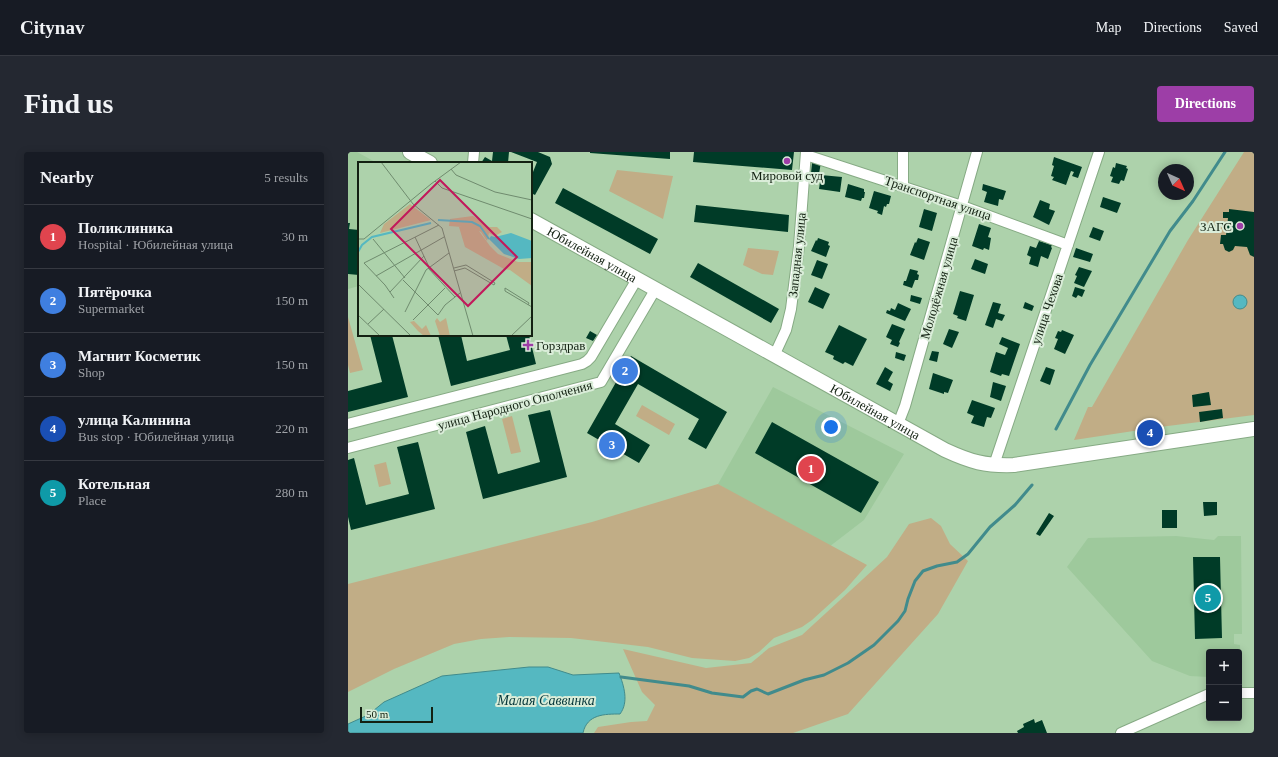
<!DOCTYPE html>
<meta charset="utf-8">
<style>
body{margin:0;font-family:"Times New Roman",serif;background:#242831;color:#f1f3f6}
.controls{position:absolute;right:12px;bottom:12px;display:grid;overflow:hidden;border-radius:4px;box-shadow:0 2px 10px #0003}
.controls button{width:36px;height:36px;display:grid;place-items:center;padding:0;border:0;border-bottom:1px solid #363941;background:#171b24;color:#f1f3f6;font:20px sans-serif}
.compass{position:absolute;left:810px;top:12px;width:36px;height:36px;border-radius:50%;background:#171b24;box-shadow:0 2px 10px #0003;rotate:135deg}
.scale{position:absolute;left:12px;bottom:10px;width:73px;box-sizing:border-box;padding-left:4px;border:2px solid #132112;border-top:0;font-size:11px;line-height:14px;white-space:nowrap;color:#132112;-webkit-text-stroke:3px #daedd9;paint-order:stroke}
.you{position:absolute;left:483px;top:275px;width:14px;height:14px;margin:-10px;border:3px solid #fff;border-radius:50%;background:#1a73e8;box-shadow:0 0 0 6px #1a73e833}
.badge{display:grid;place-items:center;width:26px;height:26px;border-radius:50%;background:#9d3ea7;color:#fff;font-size:13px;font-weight:700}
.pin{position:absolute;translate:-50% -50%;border:2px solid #fff;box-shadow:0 1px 4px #0006}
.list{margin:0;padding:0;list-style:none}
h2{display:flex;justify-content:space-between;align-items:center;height:52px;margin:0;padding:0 16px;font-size:17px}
h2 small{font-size:13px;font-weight:400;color:#9ea1a6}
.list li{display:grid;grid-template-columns:26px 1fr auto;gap:12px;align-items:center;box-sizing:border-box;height:64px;padding:0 16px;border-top:1px solid #363941}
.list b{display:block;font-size:15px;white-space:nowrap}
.list p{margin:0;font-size:13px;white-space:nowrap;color:#9ea1a6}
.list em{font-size:13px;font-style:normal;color:#9ea1a6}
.map{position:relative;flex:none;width:906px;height:581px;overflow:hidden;border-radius:4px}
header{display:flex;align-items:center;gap:24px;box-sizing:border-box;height:56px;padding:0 20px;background:#171b24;border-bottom:1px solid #363941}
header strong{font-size:19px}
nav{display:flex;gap:22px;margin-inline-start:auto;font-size:14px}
.intro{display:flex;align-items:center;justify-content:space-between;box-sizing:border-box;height:96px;padding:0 24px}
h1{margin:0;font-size:28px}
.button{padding:10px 18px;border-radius:4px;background:#9d3ea7;color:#fff;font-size:14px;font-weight:700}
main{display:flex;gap:24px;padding:0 24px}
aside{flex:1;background:#171b24;border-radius:4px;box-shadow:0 2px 10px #0003}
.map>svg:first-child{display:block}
</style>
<header>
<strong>Citynav</strong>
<nav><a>Map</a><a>Directions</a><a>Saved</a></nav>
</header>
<div class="intro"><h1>Find us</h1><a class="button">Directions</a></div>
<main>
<aside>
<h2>Nearby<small>5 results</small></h2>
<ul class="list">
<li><span class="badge" style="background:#e0444e">1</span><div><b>Поликлиника</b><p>Hospital · Юбилейная улица</p></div><em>30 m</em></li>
<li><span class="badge" style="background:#3f7fe0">2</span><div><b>Пятёрочка</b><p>Supermarket</p></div><em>150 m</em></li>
<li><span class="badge" style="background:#3f7fe0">3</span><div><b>Магнит Косметик</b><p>Shop</p></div><em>150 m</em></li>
<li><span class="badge" style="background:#1a4fb4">4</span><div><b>улица Калинина</b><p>Bus stop · Юбилейная улица</p></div><em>220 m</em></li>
<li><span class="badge" style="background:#0f9aa8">5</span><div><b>Котельная</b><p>Place</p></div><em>280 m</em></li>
</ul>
</aside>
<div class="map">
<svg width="906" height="581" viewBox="0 0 906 581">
<rect width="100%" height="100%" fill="#add2ab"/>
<path fill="#9ec99c" d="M0,0H9L29,11H11V134L0,137Z
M425,235L556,302L516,368L477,398L370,332Z
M828,384L866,388L870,384H893L894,482H886V492L892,493L893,526H891V500H861V525L842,524L804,509L719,415L740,386Z"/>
<path fill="#c1ad86" d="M896,0H906V263L812,275L726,288L740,255H744L840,88Z
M269,18L325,24L315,67L261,39Z
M400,96L431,99L425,123L414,122L395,113Z
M0,165L15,218L2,221L0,213Z
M294,253L327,272L321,283L288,264Z
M164,264L173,300L163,302L154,267Z
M38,310L43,332L31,335L26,313Z
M370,332L519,413L497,438L464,468L454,475L426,486L411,500L401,506L387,509L344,506L300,495L223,486L161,485L133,487L106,492L46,517L0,540V432L244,370Z
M583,366L593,374L602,392L620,409L590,462L500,562L445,581H246L250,575L283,570L299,569L307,553L294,540L275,497L358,516L403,511L421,496L454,483L539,405L561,372Z"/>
<path fill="#55b8c1" stroke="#418b8c" d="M885 150a7 7 0 1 1 14 0a7 7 0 1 1-14 0Z
M181,515H200L225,523L271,521C276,534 281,550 272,562C257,562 239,562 235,581H0V572L20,563L36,550L94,524Z"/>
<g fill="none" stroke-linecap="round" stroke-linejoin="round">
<path stroke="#418b8c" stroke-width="3" d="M708,277L742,213L822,79L845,49L877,0
M273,525L341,534L364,541L395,545L403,539L409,537L420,542L456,528L476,523L500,511L526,493L550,469L557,459L560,447L567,429L575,419L589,414L609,410L620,402L642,375L667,353L684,333"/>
</g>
<path fill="#003b27" d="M145,0H161L160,11H133L137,5L144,9Z
M163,0H190L202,5L204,12L187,43L183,41V19L185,20L189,10Z
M242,0H322V7L242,1Z
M346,0H446L444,18L345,10Z
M706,5L734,15L730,26L724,24L726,20L723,19L718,33L704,28L706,25L703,24L706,14L704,13Z
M473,10L471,22L463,21L464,11Z
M768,11L779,14L778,16L780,17L776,29L773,28L771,32L763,30L765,25L762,24L765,15L767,16Z
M473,23L494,25L492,40L471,37Z
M500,32L516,37V40H517L516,46H514L513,49L497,45Z
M635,32L658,39L655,48L651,47L650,54L636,50L639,40L634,38Z
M215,36L310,87L302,102L207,51Z
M526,39L543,44L541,52H539L538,55L536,54L534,63L529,61L530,59L521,56Z
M755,45L773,51L769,61L752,55Z
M692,48L702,52L701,57L707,59L701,73L685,65Z
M348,53L441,63L440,80L346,70Z
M576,57L589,61L584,79L571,75Z
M881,57L906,60V105L902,103L899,95L887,94L885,98L881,100L877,98L875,92H872L873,83H878L880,66H875V60H881Z
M0,71H2L1,77L11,78V123L0,122Z
M631,72L643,76L640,85L643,86L641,98L636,96L635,98L624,94Z
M745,75L756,79L752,89L741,85Z
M470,86L481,90L480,93L482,94L478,105L463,99L468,88L469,89Z
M570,86L582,90L576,108L562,103L567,90L568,91Z
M691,89L704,93L703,95L704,96L700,107L693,104L690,115L681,112L683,105L679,103L682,94L688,96Z
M728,96L745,102L742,110L725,105Z
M627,107L640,112L637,122L623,117Z
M469,108L480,112L474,127L463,123Z
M350,111L431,157L423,171L342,125Z
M731,115L744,119L736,135L726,131L729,124L727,123Z
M562,117L570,119L569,122L571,123L570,128H567L564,136L555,133L556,129H558Z
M467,135L482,142L475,157L460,150Z
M727,135L737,138L734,145L730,143L728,146L724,144Z
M612,139L626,143L618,169L609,166L610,164L605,162Z
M563,143L574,146L572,152L562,149Z
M645,150L653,152L650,161L657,163L654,169L648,167L645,176L637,173Z
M677,150L686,154L684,159L675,156Z
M550,151L563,157L557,169L538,161L539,158L542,159L543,156L547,158Z
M544,172L557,177L551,190L552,191L550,195L542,192L544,188L538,185Z
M491,173L519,187L505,214L497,210L495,212L485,207L486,204L477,200Z
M601,177L611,180L604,196L595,192Z
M714,178L726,183L717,202L706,197L710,187L707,186L710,179L713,180Z
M242,179L249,183L245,189L238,186Z
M22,183H44L60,245L0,260V239L34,230Z
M90,183H113L119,209L162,198L158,183H181L188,212L103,234Z
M654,185L672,192L661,224L654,222L653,224L642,220L648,200L657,203L660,196L651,192Z
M584,199L591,200L589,210L581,208Z
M548,200L558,203L556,209L547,206Z
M283,204L379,260L358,297L340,287L351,267L290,232L267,272L302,293L291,311L239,281Z
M537,215L545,220L540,229L545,232L542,239L528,232Z
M698,215L707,218L702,233L692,229Z
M585,221L605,228L600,241L596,240V242L581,237Z
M645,230L658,234L653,249L642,245Z
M861,240L863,253L845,255L844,243Z
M624,248L647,256L643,266L639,265L636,275L623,271L626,264L619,261Z
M874,257L875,266L852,270L851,260Z
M202,258L219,325L135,347L118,280L137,274L150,322L192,310L180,263Z
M424,270L531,330L513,361L407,301Z
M70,290L87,357L3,378L0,365V308L6,306L18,353L61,342L49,295Z
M855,350H869V363L856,364Z
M814,358H829V376H814Z
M701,361L706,364L692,384L688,382Z
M845,405H872L874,486L847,487Z
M686,567L687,571L694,568L699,581H670L669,579L676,575L675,572Z"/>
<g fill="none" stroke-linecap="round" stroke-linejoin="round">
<defs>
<path id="street" d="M555,0V34
M458,3L614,54L720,93
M125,11L126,0
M426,204L438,178L443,157L451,94L458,0
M0,272L234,212L239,209L243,205L289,127
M550,272L557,254L629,0
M0,296L253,230L307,138
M646,313L751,0
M891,541H906
M773,581L861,542"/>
<g id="secondary">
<path d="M62,0L82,11"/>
<path id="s1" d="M183,68L597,298C623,310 637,314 666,313L906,277"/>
</g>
</defs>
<use href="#street" stroke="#86aa84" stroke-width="12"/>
<use href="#secondary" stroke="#86aa84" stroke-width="16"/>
<use href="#street" stroke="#fff" stroke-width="10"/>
<use href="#secondary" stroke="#fff" stroke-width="14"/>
</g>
<g fill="#9d3ea7" stroke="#daedd9" stroke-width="1.5">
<circle cx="439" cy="9" r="4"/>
<circle cx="892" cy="74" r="4"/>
<path d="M178 187h4v4h4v4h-4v4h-4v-4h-4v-4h4z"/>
</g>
<g text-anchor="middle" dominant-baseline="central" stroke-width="4" stroke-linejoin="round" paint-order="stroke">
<g font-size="13" fill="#132112" stroke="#daedd9">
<text x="439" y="23">Мировой суд</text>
<text x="884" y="74" text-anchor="end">ЗАГС</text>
<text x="188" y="193" text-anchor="start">Горздрав</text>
</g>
<g font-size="13" fill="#132112" stroke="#daedd9">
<text transform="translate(590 46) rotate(19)">Транспортная улица</text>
<text stroke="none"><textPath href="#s1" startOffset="70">Юбилейная улица</textPath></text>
<text transform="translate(449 103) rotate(-84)">Западная улица</text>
<text transform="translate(591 136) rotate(-74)">Молодёжная улица</text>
<text transform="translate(699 157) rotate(-71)">улица Чехова</text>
<text transform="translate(167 253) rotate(-15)">улица Народного Ополчения</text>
<text stroke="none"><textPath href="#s1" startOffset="394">Юбилейная улица</textPath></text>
</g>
<g font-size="14" font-style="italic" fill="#06373b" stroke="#daedd9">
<text x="198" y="548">Малая Саввинка</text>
</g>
</g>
<g transform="translate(10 10)">
<rect width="174" height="174" fill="#add2ab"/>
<path d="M52,42L73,58L22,71L26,62ZM115,54L131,65H139L144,70L137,74L131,71L129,79L123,70L121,69L132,84L140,92L160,100H174V124L152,108L146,107L107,85L101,65H104L91,64L92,57ZM79,156L82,160L88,156L92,174H82L77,159ZM56,159L64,167L68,163L73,174H66L60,169L52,160Z" fill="#c1ad86"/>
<path d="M153,71L174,79V96L161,97L146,92L131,77L133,74L137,75Z" fill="#55b8c1"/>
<path fill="none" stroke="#55b8c1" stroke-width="2" d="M80,58L114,60L122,64L131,77M0,90L4,83L14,75L73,61"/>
<path fill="none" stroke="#6f8b6e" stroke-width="1" d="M23,0L55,42L84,66L115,174M93,7L98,13L137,30L174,38M77,19L84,26L174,57M57,75L71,105M0,77H6L73,22L103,0M15,77L47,116M70,106L97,135M96,106L108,103L137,121L136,123L107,106L96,109M18,114L86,75M45,118L80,153L87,143L102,131M0,125L1,123L53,174M32,130L66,94M36,136L27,123L6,101L81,63M170,143L171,141L147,126V129L174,145M47,150L68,108L91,91M0,153L22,174M55,158L87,126M10,162L26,147M153,174L174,154"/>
<path fill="#c2185b" fill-opacity="0.15" stroke="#c2185b" stroke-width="2" d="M82,18L159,95L110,144L33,67Z"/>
<rect width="174" height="174" fill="none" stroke="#132112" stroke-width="2"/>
</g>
</svg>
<div class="controls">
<button>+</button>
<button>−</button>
</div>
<svg class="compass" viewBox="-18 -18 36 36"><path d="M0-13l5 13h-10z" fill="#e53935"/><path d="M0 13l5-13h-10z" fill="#9ea1a6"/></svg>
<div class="scale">50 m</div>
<div class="you"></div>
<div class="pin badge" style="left:463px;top:317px;background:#e0444e">1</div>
<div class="pin badge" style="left:277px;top:219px;background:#3f7fe0">2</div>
<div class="pin badge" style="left:264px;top:293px;background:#3f7fe0">3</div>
<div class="pin badge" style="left:802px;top:281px;background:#1a4fb4">4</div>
<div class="pin badge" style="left:860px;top:446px;background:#0f9aa8">5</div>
</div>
</main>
